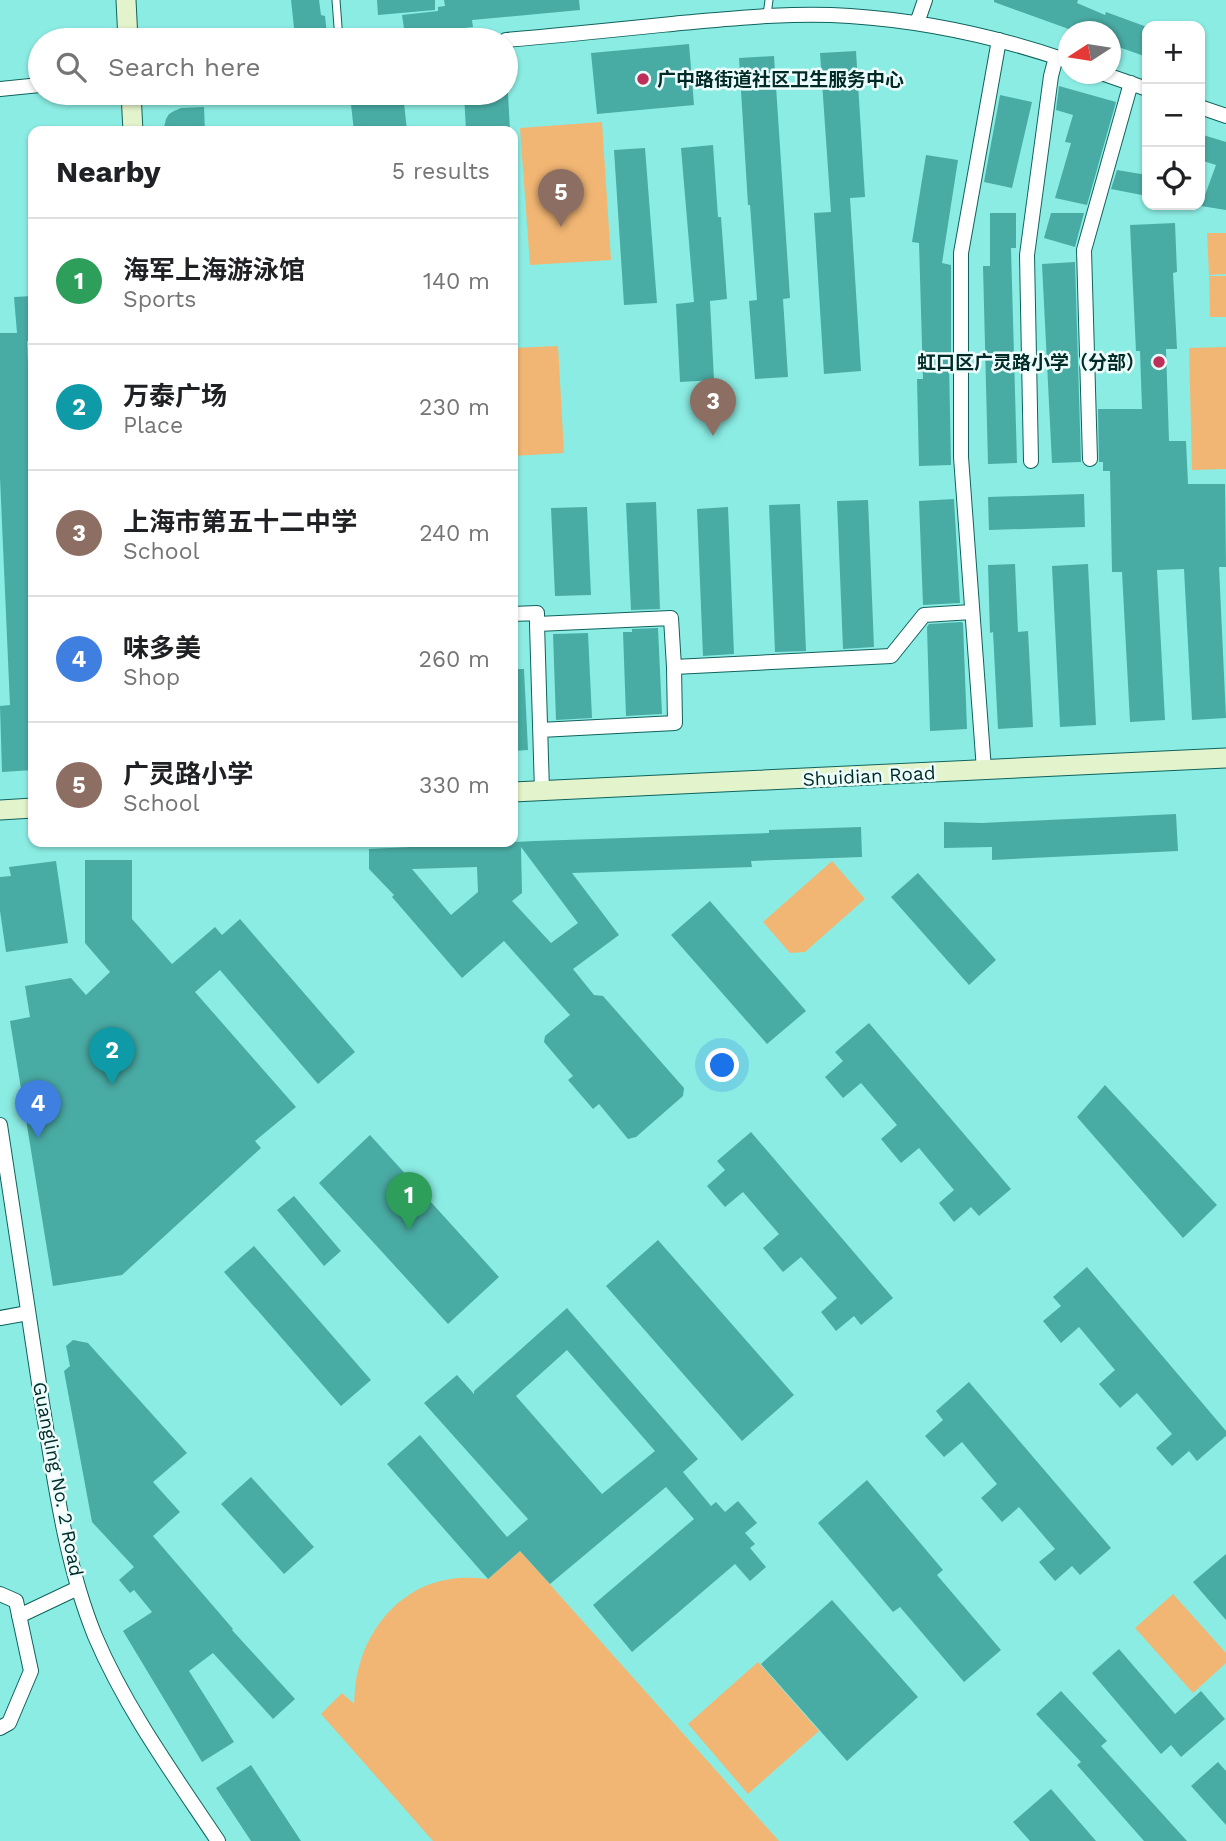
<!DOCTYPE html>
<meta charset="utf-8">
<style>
body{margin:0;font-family:"Work Sans","Noto Sans SC",sans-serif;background:#f2f2f2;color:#202124}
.controls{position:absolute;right:21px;top:21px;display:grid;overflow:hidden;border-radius:14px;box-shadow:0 2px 5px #0004}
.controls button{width:63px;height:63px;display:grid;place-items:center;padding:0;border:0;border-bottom:2px solid #e0e0e0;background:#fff;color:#202124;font:35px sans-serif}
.compass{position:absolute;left:1058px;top:21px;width:63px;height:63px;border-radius:50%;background:#fff;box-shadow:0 2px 5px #0004;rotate:258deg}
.you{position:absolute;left:723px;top:1066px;width:24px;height:24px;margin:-18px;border:5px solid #fff;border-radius:50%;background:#1a73e8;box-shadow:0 0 0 10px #1a73e833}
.badge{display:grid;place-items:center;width:46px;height:46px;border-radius:50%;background:#db2777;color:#fff;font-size:23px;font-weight:700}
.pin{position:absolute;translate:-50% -58px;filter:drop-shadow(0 2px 4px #0008)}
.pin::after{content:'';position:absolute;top:37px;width:24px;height:21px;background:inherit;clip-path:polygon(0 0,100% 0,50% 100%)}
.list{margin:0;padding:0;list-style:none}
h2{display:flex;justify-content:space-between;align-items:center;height:91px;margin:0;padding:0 28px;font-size:30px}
h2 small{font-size:23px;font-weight:400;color:#757577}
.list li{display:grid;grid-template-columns:46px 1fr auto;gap:21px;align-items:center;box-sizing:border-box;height:126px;padding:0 28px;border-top:2px solid #e0e0e0}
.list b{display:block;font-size:26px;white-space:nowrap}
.list p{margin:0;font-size:23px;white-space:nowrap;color:#757577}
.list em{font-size:23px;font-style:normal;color:#757577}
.icon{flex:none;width:38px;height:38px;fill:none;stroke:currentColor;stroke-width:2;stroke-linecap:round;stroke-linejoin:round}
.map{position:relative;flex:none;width:1226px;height:1841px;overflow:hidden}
.search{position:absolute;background:#fff;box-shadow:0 2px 5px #0004;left:28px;top:28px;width:490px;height:77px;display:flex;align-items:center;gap:18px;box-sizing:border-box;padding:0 24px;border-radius:38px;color:#757577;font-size:26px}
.panel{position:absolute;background:#fff;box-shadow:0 2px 5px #0004;left:28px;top:126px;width:490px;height:721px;border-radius:14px}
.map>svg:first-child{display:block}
</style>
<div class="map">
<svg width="1226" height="1841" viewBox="0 0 1226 1841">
<rect width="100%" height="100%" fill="#8bece3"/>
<path fill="#f2b674" d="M602,122L611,260L530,265L520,128Z
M1207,233H1226V274L1209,275Z
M1209,276H1226V317H1210Z
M558,346L564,453L513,456V348Z
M1226,347V469L1192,470L1189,348Z
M832,861L865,899L805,952L790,953L763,922Z
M520,1551L779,1841H433L321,1714L342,1693L354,1704C355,1692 355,1679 359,1667C370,1623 405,1585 451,1579C463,1577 476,1578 488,1579Z
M1173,1594L1226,1653V1663L1193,1693L1135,1628Z
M758,1662L819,1731L748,1794L688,1724Z"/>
<path fill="#49aca4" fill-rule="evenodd" d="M291,0H319L321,15L325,16L327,34L295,37Z
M377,0H435V10L378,15Z
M444,0H579L580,10L472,20L473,27L405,35L402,15L438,11V7L445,6Z
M994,0H1078L1077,3L1105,15L1106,12L1147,27V57L1110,44V32H1077L994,2Z
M689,44L694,105L597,114L591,53Z
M856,51L865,197L850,198L861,371L824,374L814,213L831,212L820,53Z
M774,56L790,298L783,299L788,377L755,379L749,301L757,300L750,205H748L739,58Z
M1059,86L1116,102L1087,205L1055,198L1071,143L1065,142L1073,115L1056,110Z
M378,93H403L407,131H354L350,96Z
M464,93H508L510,131H466Z
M1000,95L1032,102L1012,188L984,182Z
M204,107L205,131H163L166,119L169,114L174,111L181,108Z
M1200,134L1226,142V210L1201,206L1216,165L1200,160Z
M713,145L718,217H721L727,299L710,301L714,380L680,382L676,304L694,302L681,148Z
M645,148L657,303L624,305L614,150Z
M926,155L958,160L942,263L951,265V360H949L951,465L919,466L917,379H923L919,243L912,242Z
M1117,170L1147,175V196L1111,189Z
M990,213H1016V248H1011L1017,463L988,464L983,266H990Z
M1051,213H1084L1075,247L1044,238Z
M1175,223L1177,272L1173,273L1177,349H1166L1169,441H1186L1188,484H1225L1226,567H1219L1226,718L1192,720L1184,569L1157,570L1165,720L1130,722L1122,572H1112L1110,471H1103V462H1099L1098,409H1142L1140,351H1136L1130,225Z
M1075,262L1081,462L1052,463L1042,264Z
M33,296V341H27L33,468V684H31L33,770L2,772L0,706L10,705L0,478V333H17L14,297Z
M1084,494L1085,527L989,530L988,497Z
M954,499L960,603L923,605L919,501Z
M868,500L874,647L843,649L837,501Z
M656,502L660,609L631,610L626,503Z
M800,504L806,651L775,652L769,505Z
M587,507L591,595L555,596L551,508Z
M728,507L734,654L703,656L697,509Z
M1015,564L1018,632L1028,631L1033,727L998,729L993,632L990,633L988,565Z
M1088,564L1096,725L1060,727L1052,566Z
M961,622L963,623L967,729L930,731L927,627L929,624Z
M658,628L662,714L626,716L623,632H632V629Z
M588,633L592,718L556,720L553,634Z
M513,669H524L528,750L513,751Z
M1176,814L1178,851L992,860V847L944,848V822L982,823Z
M861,827L862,857L751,861L752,867L572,873L619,935L573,969L594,995L603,996L684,1088L683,1096L636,1137L628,1139L599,1104L593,1109L568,1080L573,1076L544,1042L545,1036L570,1015L504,941L462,978L392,897L394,895L369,869V849L535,841L769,833V830ZM521,847L578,923L551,943L512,901L522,893ZM477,867L478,892L451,915L412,869Z
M85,860H132V919L172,964L215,927L222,935L240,919L355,1052L318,1084L220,970L195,992L296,1107L255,1141L261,1148L122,1275L53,1286L10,1021L30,1017L25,986L71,978L86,995L110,972L85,943Z
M56,861L68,943L6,952L0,911V877L11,876L9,867Z
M918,873L996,960L969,985L891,897Z
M710,901L806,1011L767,1044L671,935Z
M869,1023L1011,1189L979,1216L971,1207L954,1222L939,1203L954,1190L919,1148L901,1163L881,1139L897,1125L861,1083L843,1098L825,1077L843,1061L835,1052Z
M1105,1085L1217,1205L1183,1238L1077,1117Z
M751,1132L893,1298L861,1325L854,1316L836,1331L821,1312L837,1298L801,1257L783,1272L763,1248L779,1234L743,1192L725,1207L707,1186L725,1170L717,1161Z
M370,1135L499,1277L448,1324L319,1183Z
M294,1196L341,1251L324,1266L277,1210Z
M658,1240L794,1395L742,1441L606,1286Z
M254,1246L371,1380L341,1406L224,1272Z
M1087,1267L1226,1431V1436L1197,1461L1189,1451L1172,1466L1156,1448L1172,1434L1137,1393L1120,1408L1099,1384L1115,1370L1079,1327L1061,1343L1043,1321L1061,1306L1053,1297Z
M567,1308L698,1459L683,1472L711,1506L716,1502L725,1512L738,1501L757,1523L745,1533L755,1544L750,1548L766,1567L750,1581L735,1564L632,1652L593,1605L694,1519L666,1487L550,1584L520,1551L488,1579L387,1464L420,1435L507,1537L528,1519L424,1403L457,1375L474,1394V1391ZM567,1350L655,1451L602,1494L516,1396Z
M73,1340L88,1343L187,1453L153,1482L180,1512L153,1536L233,1629L232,1630L295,1699L273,1719L213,1653L189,1671L234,1742L202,1762L123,1631L152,1612L134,1590L130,1593L119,1580L134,1567L92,1522L64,1371L70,1366L66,1346Z
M969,1382L1111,1548L1080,1575L1072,1566L1055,1581L1039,1562L1055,1549L1019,1507L1002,1522L981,1498L997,1484L962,1442L944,1457L925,1436L943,1420L936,1411Z
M251,1477L314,1547L284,1574L221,1504Z
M867,1480L943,1570L937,1575L1001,1650L964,1682L900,1607L893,1612L818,1523Z
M1226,1554V1620L1193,1582Z
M832,1600L918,1697L847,1761L761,1664Z
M1119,1649L1175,1714L1201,1691L1225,1719L1181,1757L1171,1745L1161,1754L1092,1673Z
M1061,1691L1107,1741L1101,1746L1187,1841H1144L1077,1765L1081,1762L1036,1714Z
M1218,1762L1226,1771V1825L1191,1786Z
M251,1765L301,1841H251L216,1788Z
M1051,1789L1096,1841H1030L1013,1822Z"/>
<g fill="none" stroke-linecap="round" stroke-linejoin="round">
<defs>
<path id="lane" d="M336,0L339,40
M767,15L769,0"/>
<path id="street" d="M917,23L925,0
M506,40C564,35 622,29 681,23C737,18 794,12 850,16C925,21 998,37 1068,61
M1104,74L1147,89
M0,89L40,85
M1200,107L1226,116
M1090,459L1084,250L1131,83
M1031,461L1027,255L1051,76L1056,57
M513,614L537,613V624L671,618L674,667L891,656L924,615L972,612
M537,624L542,791
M540,730L675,723L674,667
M984,770L961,457V253L999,40
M0,1125C14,1217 28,1310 42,1403C55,1481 65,1562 95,1636C126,1709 174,1775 218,1841
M0,1318L28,1313
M0,1594L16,1601L31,1671L9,1723L0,1728
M19,1616L78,1588"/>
<path id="secondary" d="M126,0L128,40
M131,93L133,131
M513,792L1226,758
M0,810L33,808"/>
</defs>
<use href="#lane" stroke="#0f635d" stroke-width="9"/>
<use href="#street" stroke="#0f635d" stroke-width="16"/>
<use href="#secondary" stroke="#0f635d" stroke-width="21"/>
<use href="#lane" stroke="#fff" stroke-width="7"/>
<use href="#street" stroke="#fff" stroke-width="14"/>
<use href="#secondary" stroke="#e3f3cb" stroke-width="19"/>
</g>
<g fill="#be2f5a" stroke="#ecfdfb" stroke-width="2.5">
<circle cx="643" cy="79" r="7"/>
<circle cx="1159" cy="362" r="7"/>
</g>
<g text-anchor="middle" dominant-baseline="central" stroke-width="5" stroke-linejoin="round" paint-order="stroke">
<g font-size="19" font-weight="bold" fill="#002a27" stroke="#ecfdfb" text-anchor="start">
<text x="657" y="79">广中路街道社区卫生服务中心</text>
<text x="1145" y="362" text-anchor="end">虹口区广灵路小学（分部）</text>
</g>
<g font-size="19" fill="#002a27" stroke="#ecfdfb">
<text transform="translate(869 776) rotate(-3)">Shuidian Road</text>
<text transform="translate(58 1479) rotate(79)">Guangling No. 2 Road</text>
</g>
</g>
</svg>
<div class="controls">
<button>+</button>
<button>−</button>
<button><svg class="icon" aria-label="locate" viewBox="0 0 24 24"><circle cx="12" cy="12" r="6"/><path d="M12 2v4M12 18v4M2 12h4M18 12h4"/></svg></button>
</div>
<svg class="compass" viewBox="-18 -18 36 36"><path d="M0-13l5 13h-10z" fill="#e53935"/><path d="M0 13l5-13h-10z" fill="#757577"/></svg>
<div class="you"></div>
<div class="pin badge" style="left:409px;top:1230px;background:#2e9e5b">1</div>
<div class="pin badge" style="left:112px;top:1085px;background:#0f9aa8">2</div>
<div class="pin badge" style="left:713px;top:436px;background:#8d6e63">3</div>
<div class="pin badge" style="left:38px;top:1138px;background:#3f7fe0">4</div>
<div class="pin badge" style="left:561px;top:227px;background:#8d6e63">5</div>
<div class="search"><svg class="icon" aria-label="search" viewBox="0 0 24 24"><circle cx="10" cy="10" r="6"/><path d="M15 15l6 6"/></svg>Search here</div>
<section class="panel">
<h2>Nearby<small>5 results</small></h2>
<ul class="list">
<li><span class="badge" style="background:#2e9e5b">1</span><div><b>海军上海游泳馆</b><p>Sports</p></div><em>140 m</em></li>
<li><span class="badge" style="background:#0f9aa8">2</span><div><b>万泰广场</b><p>Place</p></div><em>230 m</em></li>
<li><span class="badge" style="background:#8d6e63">3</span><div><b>上海市第五十二中学</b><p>School</p></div><em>240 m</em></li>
<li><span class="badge" style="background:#3f7fe0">4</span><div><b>味多美</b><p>Shop</p></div><em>260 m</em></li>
<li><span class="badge" style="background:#8d6e63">5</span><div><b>广灵路小学</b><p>School</p></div><em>330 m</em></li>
</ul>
</section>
</div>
